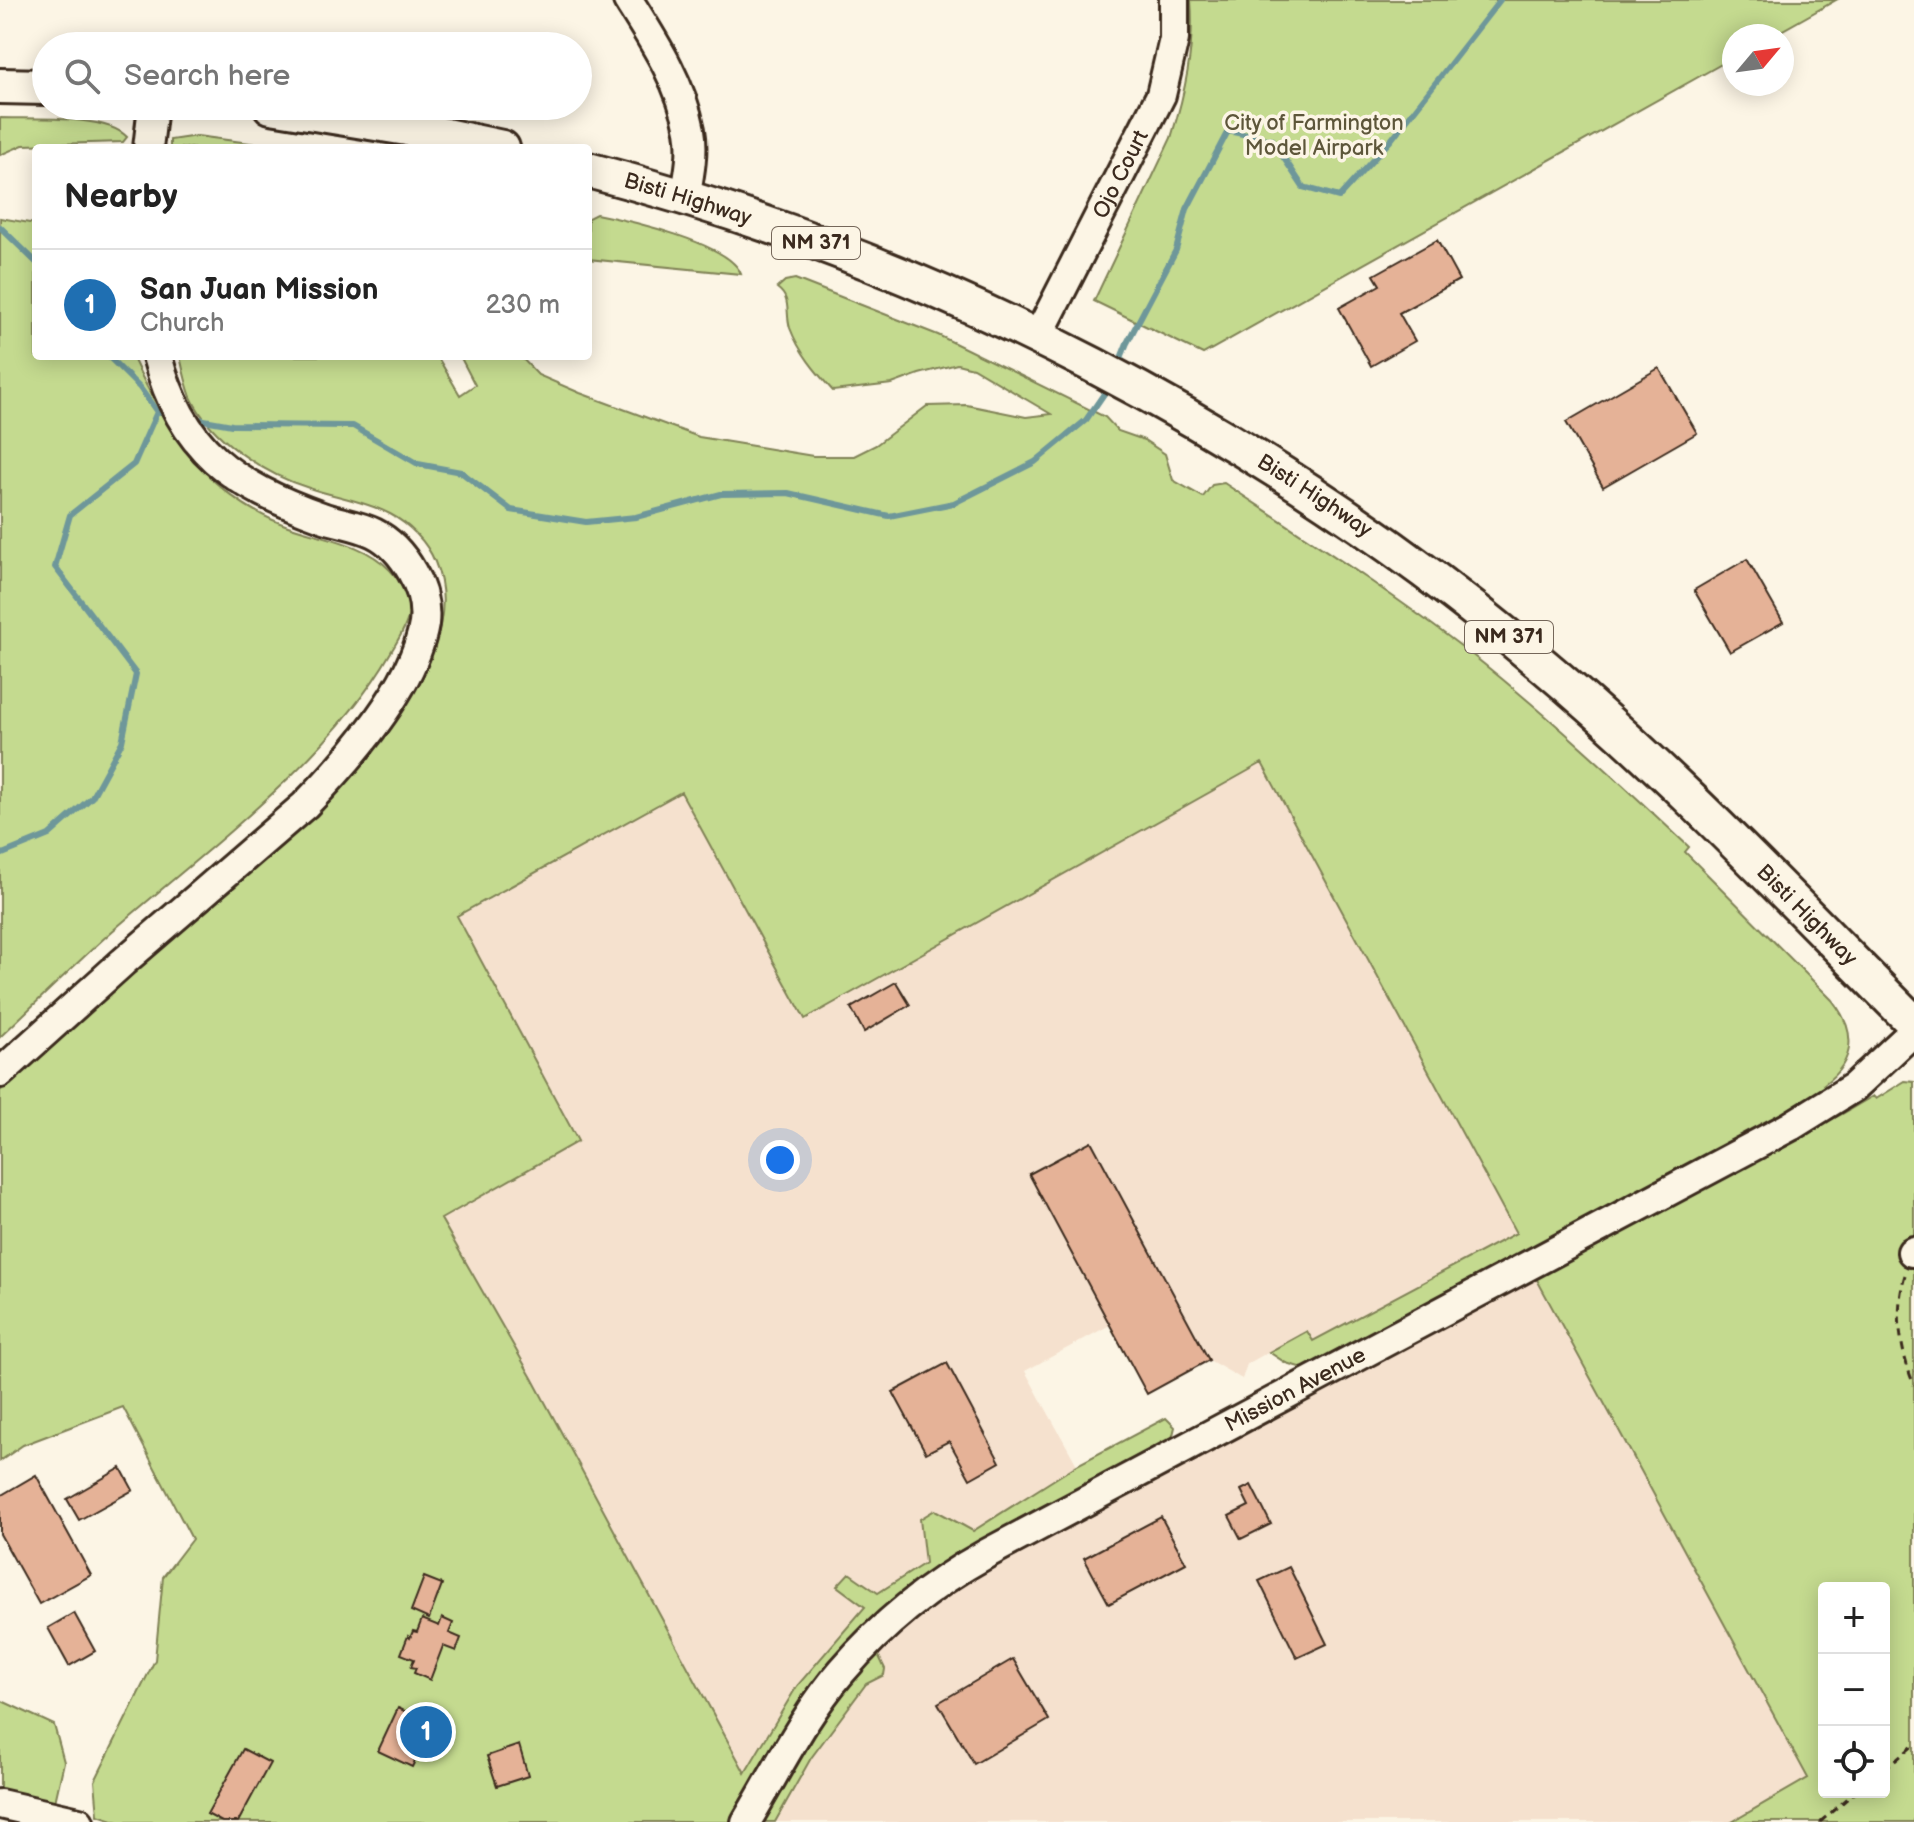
<!DOCTYPE html>
<meta charset="utf-8">
<style>
body{margin:0;font-family:"Balsamiq Sans",sans-serif;background:#f2f2f2;color:#222}
.controls{position:absolute;right:24px;bottom:24px;display:grid;overflow:hidden;border-radius:8px;box-shadow:0 4px 20px #0003}
.controls button{width:72px;height:72px;display:grid;place-items:center;padding:0;border:0;border-bottom:2px solid #e0e0e0;background:#fff;color:#222;font:40px sans-serif}
.compass{position:absolute;left:1722px;top:24px;width:72px;height:72px;border-radius:50%;background:#fff;box-shadow:0 4px 20px #0003;rotate:61deg}
.you{position:absolute;left:780px;top:1160px;width:28px;height:28px;margin:-20px;border:6px solid #fff;border-radius:50%;background:#1a73e8;box-shadow:0 0 0 12px #1a73e833}
.badge{display:grid;place-items:center;width:52px;height:52px;border-radius:50%;background:#1f6fb2;color:#fff;font-size:26px;font-weight:700}
.pin{position:absolute;translate:-50% -50%;border:4px solid #fff;box-shadow:0 2px 8px #0006}
.list{margin:0;padding:0;list-style:none}
h2{display:flex;justify-content:space-between;align-items:center;height:104px;margin:0;padding:0 32px;font-size:34px}
h2 small{font-size:26px;font-weight:400;color:#767676}
.list li{display:grid;grid-template-columns:52px 1fr auto;gap:24px;align-items:center;box-sizing:border-box;height:112px;padding:0 32px;border-top:2px solid #e0e0e0}
.list b{display:block;font-size:30px;white-space:nowrap}
.list p{margin:0;font-size:26px;white-space:nowrap;color:#767676}
.list em{font-size:26px;font-style:normal;color:#767676}
.icon{flex:none;width:44px;height:44px;fill:none;stroke:currentColor;stroke-width:2;stroke-linecap:round;stroke-linejoin:round}
.map{position:relative;flex:none;width:1914px;height:1822px;overflow:hidden}
.search{position:absolute;background:#fff;box-shadow:0 4px 20px #0003;left:32px;top:32px;width:560px;height:88px;display:flex;align-items:center;gap:20px;box-sizing:border-box;padding:0 28px;border-radius:44px;color:#767676;font-size:30px}
.panel{position:absolute;background:#fff;box-shadow:0 4px 20px #0003;left:32px;top:144px;width:560px;height:216px;border-radius:8px}
.map>svg:first-child{display:block}
</style>
<div class="map">
<svg width="1914" height="1822" viewBox="0 0 1914 1822">
<rect width="100%" height="100%" fill="#fcf5e5"/>
<filter id="ink" filterUnits="userSpaceOnUse"><feTurbulence type="fractalNoise" baseFrequency=".0125" numOctaves="2"/><feDisplacementMap in="SourceGraphic" scale="16" xChannelSelector="R" yChannelSelector="G"/><feConvolveMatrix kernelMatrix="1 2 1 2 8 2 1 2 1" color-interpolation-filters="sRGB"/></filter>
<g filter="url(#ink)">
<path fill="#f5e1ce" d="M1262,763L1517,1233L1313,1341L1306,1331L1247,1364L1242,1379L1209,1360L1147,1394L1110,1325L1025,1371L1077,1465L973,1531L921,1519L925,1563L878,1593L850,1573L866,1606L797,1686L745,1774L532,1378L441,1219L578,1141L457,917L681,792L805,1019Z
M1535,1276L1809,1779L1732,1822H775L811,1758L866,1683L885,1669L876,1650L897,1631L971,1576Z"/>
<path fill="#c4da8f" stroke="#808256" stroke-width="2" fill-rule="evenodd" d="M1191,0H1836L1772,36H1734V57L1203,354L1094,301L1171,138C1185,93 1195,48 1191,0Z
M0,118C31,119 106,114 127,137L123,142L23,145L0,155Z
M197,136L287,148H170V140Z
M596,214C627,220 730,243 741,274L588,259V218Z
M0,218L36,224V356H132C165,427 203,492 280,523C317,538 361,540 390,570C400,580 410,600 409,614C407,627 397,641 391,652C330,760 203,852 110,933C72,967 37,1002 0,1037Z
M795,279L938,335L1105,417L1118,431L1144,440L1165,454L1173,480L1203,497L1212,485L1224,483C1307,538 1391,592 1470,653C1547,714 1618,780 1689,847L1685,852L1832,1000C1856,1030 1857,1060 1824,1084L1827,1089L1815,1100L1309,1370L1286,1363L1269,1352L1307,1331L1313,1341L1516,1233L1262,763L805,1019L681,792L457,916L578,1141L441,1219L532,1378L745,1773L797,1686L865,1607L837,1586L849,1573L878,1593L925,1563L920,1519L935,1510L973,1531L1077,1465L1166,1418L1175,1427L1171,1443L921,1583L734,1822H119L98,1815L95,1781L155,1660L163,1577L192,1539L123,1407L23,1445L0,1461V1091L383,734C417,684 461,624 435,562C427,542 409,524 390,514C365,501 336,497 309,488C266,475 210,439 191,397C186,384 183,370 180,356H437L460,395L475,385L461,358L520,356L538,375L580,393L699,437L813,456H854L876,445L927,406L967,405L1026,417L1051,414L973,368L957,364L919,374L892,384L833,391C816,372 799,352 790,328C785,312 792,299 777,288L785,281Z
M1905,1081L1914,1082V1822H1732L1808,1778L1535,1276L1844,1113L1873,1096L1876,1099ZM1824,1588H1884V1792H1824Z
M876,1650L885,1669L884,1675L866,1684L811,1758L775,1822H758L829,1706Z
M0,1700L54,1725L64,1762L55,1802L0,1792Z"/>
<g fill="none" stroke-linecap="round" stroke-linejoin="round">
<path stroke="#6e979a" stroke-width="6" d="M0,227L36,262
M108,356L140,388L157,412L170,415
M1117,368L1127,343L1176,250L1187,209L1228,131L1272,140L1303,187L1339,197L1391,140L1500,0
M193,418L232,425L353,426L418,464L461,472L511,510L586,522L636,517L721,494L788,493L889,516L954,503L1035,462L1086,420L1110,385
M0,855L49,835L92,797L122,742L136,674L55,567L70,515L134,464L157,412"/>
</g>
<path fill="#e5b297" stroke="#3b2a1e" stroke-width="2" d="M1437,240L1459,280L1399,313L1415,341L1371,366L1339,308L1380,285L1374,275Z
M1659,368L1697,433L1603,487L1566,422Z
M1747,559L1783,622L1730,652L1694,590Z
M896,982L910,1005L864,1032L851,1008Z
M1091,1141L1209,1360L1147,1394L1029,1174Z
M947,1363L1000,1462L970,1479L949,1441L926,1453L893,1392Z
M121,1468L133,1490L79,1520L67,1499Z
M36,1475L91,1575L39,1604L0,1534V1496Z
M1251,1485L1271,1524L1241,1539L1229,1516L1249,1506L1241,1490Z
M1161,1517L1186,1563L1109,1604L1084,1558Z
M1289,1567L1327,1644L1297,1658L1259,1581Z
M424,1577L442,1584L429,1619L411,1611Z
M74,1613L95,1651L69,1666L48,1628Z
M442,1618L453,1623L449,1633L461,1638L456,1651L443,1646L430,1680L414,1673L416,1668L411,1667L414,1659L401,1654L408,1636L410,1638L413,1631L417,1632L422,1619L439,1626Z
M1013,1659L1049,1720L974,1764L938,1703Z
M398,1708L433,1724L412,1767L378,1751Z
M519,1745L528,1776L497,1786L487,1756Z
M243,1749L270,1763L238,1822H222L207,1814Z"/>
<g fill="none" stroke-linecap="round" stroke-linejoin="round">
<defs>
<g id="minor">
<path d="M628,0C653,40 681,82 690,130C694,152 689,176 685,198"/>
<path d="M148,148L153,106"/>
<path id="s1" d="M1037,338L1161,95L1174,39V0"/>
<path d="M0,1073L123,962L305,805C348,761 414,686 424,624C426,606 421,587 412,572C403,556 390,541 374,533C358,525 339,523 322,517C233,485 181,450 157,356"/>
<path d="M1912,1252L1914,1251"/>
<path d="M0,1804L79,1822"/>
<path id="s2" d="M746,1822C777,1771 803,1716 842,1671C882,1624 932,1584 986,1554L1791,1126L1854,1087L1914,1031"/>
</g>
<g id="major">
<path d="M0,86L46,87"/>
<path d="M271,106L407,128L502,148"/>
<path id="s3" d="M588,170C936,261 1269,434 1544,666C1675,776 1793,902 1914,1023"/>
</g>
</defs>
<use href="#minor" stroke="#3b2a1e" stroke-width="34"/>
<use href="#major" stroke="#3b2a1e" stroke-width="40"/>
<path stroke="#3b2a1e" stroke-width="3" stroke-dasharray="8 6" stroke-linecap="butt" d="M1905,1275C1894,1311 1900,1351 1914,1385
M1884,1770L1914,1745
M1820,1822L1855,1792"/>
<use href="#minor" stroke="#fcf5e5" stroke-width="28"/>
<use href="#major" stroke="#fcf5e5" stroke-width="34"/>
</g>
</g>
<g text-anchor="middle" dominant-baseline="central" stroke-width="7" stroke-linejoin="round" paint-order="stroke">
<g fill="#fcf5e5" stroke="#75675a" stroke-width="2">
<rect x="772" y="227" width="88" height="32" rx="6"/>
<rect x="1465" y="621" width="88" height="32" rx="6"/>
</g>
<g font-size="20" font-weight="bold" fill="#3b2a1e">
<text x="816" y="243">NM 371</text>
<text x="1509" y="637">NM 371</text>
</g>
<g font-size="22" fill="#5d563a" stroke="#fcf5e5">
<text x="1314" y="123">City of Farmington<tspan x="1314" dy="25">Model Airpark</tspan></text>
</g>
<g font-size="22" fill="#3b2a1e" stroke="#fcf5e5">
<text stroke="none"><textPath href="#s1" startOffset="184">Ojo Court</textPath></text>
<text stroke="none"><textPath href="#s3" startOffset="104">Bisti Highway</textPath></text>
<text stroke="none"><textPath href="#s3" startOffset="800">Bisti Highway</textPath></text>
<text stroke="none"><textPath href="#s3" startOffset="1448">Bisti Highway</textPath></text>
<text stroke="none"><textPath href="#s2" startOffset="716">Mission Avenue</textPath></text>
</g>
</g>
</svg>
<div class="controls">
<button>+</button>
<button>−</button>
<button><svg class="icon" aria-label="locate" viewBox="0 0 24 24"><circle cx="12" cy="12" r="6"/><path d="M12 2v4M12 18v4M2 12h4M18 12h4"/></svg></button>
</div>
<svg class="compass" viewBox="-18 -18 36 36"><path d="M0-13l5 13h-10z" fill="#e53935"/><path d="M0 13l5-13h-10z" fill="#767676"/></svg>
<div class="you"></div>
<div class="pin badge" style="left:426px;top:1732px">1</div>
<div class="search"><svg class="icon" aria-label="search" viewBox="0 0 24 24"><circle cx="10" cy="10" r="6"/><path d="M15 15l6 6"/></svg>Search here</div>
<section class="panel">
<h2>Nearby<small></small></h2>
<ul class="list">
<li><span class="badge">1</span><div><b>San Juan Mission</b><p>Church</p></div><em>230 m</em></li>
</ul>
</section>
</div>
